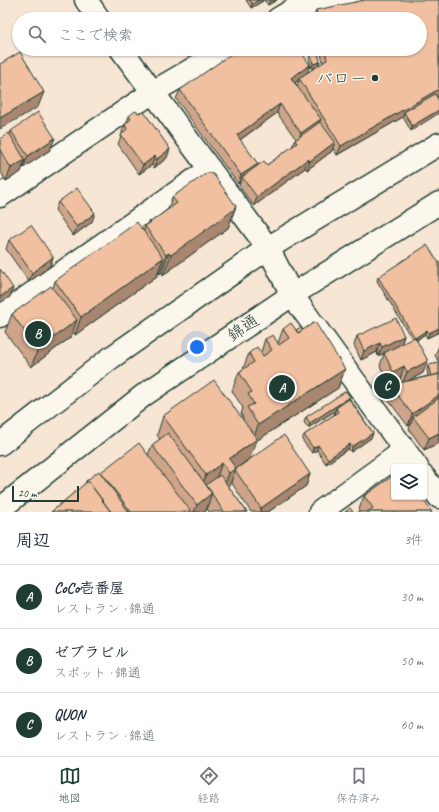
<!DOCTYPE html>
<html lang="ja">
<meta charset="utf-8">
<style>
body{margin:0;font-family:Caveat,"Klee One",sans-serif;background:#f6f6f7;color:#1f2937}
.controls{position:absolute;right:12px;bottom:12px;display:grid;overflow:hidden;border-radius:4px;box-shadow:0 1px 3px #0004}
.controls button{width:36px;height:36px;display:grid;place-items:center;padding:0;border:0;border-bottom:1px solid #e0e1e3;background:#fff;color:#1f2937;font:20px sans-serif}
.scale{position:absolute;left:12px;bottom:10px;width:67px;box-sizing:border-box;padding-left:4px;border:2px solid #1f3d34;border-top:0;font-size:11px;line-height:14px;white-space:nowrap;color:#1f3d34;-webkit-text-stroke:3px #fbf7ec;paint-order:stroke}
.you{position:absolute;left:197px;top:347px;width:14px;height:14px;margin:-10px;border:3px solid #fff;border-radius:50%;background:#1a73e8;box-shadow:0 0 0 6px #1a73e833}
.badge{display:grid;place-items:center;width:26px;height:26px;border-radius:50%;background:#1f3d34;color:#fff;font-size:13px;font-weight:700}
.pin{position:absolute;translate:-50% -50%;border:2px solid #fff;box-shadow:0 1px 4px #0006}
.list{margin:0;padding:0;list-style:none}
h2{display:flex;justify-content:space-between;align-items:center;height:52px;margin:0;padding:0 16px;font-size:17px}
h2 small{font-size:13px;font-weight:400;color:#747a83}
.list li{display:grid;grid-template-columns:26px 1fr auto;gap:12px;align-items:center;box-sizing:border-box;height:64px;padding:0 16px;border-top:1px solid #e0e1e3}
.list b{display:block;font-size:15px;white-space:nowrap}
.list p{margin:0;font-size:13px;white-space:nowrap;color:#747a83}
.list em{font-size:13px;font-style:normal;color:#747a83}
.icon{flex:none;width:22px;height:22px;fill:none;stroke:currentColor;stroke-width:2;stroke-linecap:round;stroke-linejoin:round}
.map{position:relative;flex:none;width:439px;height:512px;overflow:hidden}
.search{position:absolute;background:#fff;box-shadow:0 1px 3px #0004;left:12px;right:12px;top:12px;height:44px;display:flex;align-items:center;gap:10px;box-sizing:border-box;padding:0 14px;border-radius:22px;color:#747a83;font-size:15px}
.sheet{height:244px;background:#fff}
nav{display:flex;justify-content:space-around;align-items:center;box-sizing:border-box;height:56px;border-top:1px solid #e0e1e3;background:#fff;font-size:11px;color:#747a83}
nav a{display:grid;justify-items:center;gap:2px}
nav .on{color:#1f3d34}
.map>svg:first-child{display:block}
</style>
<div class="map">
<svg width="439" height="512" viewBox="0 0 439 512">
<rect width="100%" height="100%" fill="#f8e6d5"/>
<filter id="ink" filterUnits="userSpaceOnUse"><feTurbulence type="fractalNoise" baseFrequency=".025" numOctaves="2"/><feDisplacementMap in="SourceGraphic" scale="8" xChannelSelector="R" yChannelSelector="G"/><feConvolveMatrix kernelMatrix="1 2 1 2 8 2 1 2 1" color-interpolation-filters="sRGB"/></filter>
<g filter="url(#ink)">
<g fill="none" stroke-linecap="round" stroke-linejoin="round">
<defs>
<path id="minor" d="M86,0L99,19
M278,19L293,10L350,0
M121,49L268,248L292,295L417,467
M0,196L153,92L227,49
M0,316L210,169
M0,444L112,357L268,248L439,144
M424,477L439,497
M0,509L144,395L292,295L439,203
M320,512L405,450"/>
</defs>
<use href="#minor" stroke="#1f3d34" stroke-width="25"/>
<use href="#minor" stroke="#fbf7ec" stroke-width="22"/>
</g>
<path fill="#cea58a" stroke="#1f3d34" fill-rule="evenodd" d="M246,0H263V1L251,8Z
M264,0H277L268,5Z
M439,0V96L437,97L411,131L403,117L337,155L333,148L332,151L307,170L305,168L254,206L239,186L240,182L238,184L176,99L180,90L307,73L316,67L311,68L309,58L311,54L319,66L323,63L320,49H420V19H313L316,10ZM299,80L297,86L295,83ZM277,113L296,139L295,140L292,147L267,165L257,167L258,164L240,140Z
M129,116L167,158L154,168L152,165L139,174L118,144L122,134V132L125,124L127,122Z
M11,131L50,150L23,168L22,167L21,172L6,181L0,170V139L10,134Z
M172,197L236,206L228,228L163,275L162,272L159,274L158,272L157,276L75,335L73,331L71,337L31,367L5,332L12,314L53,288L55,281L151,222L168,209Z
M58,202L92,222L73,236L55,210Z
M9,240L53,257L50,266L29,282L6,249Z
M439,263V332L427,338L425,334L417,340L423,373L408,381L428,376L427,370L428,365L439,363L435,355L439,346V443L424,450L409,429L411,424L408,426L386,397L390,385L401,383L400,379L389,384L380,366L384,353L396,347L378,356L377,352L361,360L354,345L357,336H404L401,345L412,339L377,281L378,277Z
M283,329L296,330H302L345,369L338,388L256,441L250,458L310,474L306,486L268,512H251L231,482L229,487L247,512H209L207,508L206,511L204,512H51L85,484L86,481L100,473L101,472L148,455L152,445L160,439L157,435L163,416L243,420V418L241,414L243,408L232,391L239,372L243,369L249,353L261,352L265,339L278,343Z
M350,399L373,433L371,438L351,452L348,449L326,464L317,450L312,453L302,440L304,435L335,414L334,413L335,411L308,428L304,422L306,417Z
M364,496L432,512H358Z"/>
<path fill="#a88670" stroke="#1f3d34" d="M259,0H263V1L251,8L252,4Z
M270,0H277L268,5Z
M320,62L318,67L311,68L313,64Z
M310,65L307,74L299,78V80L288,87L291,78Z
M439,89V96L406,115L404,112L403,117L337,155L341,146Z
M44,92L38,107L0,129V118Z
M280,104L277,113L234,144L237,135Z
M439,110V113L411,131L412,126Z
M321,119L317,128L298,142L301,133Z
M55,138L50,150L23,168L28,156Z
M335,142L332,151L307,170L310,161Z
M170,149L167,158L154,168L157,159Z
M155,156L152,165L139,174L143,165Z
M308,159L305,168L254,206L257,197Z
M25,160L21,172L6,181L11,168Z
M258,164L255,173L242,177L240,182L238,184L241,175Z
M236,206L228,228L163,275L171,255Z
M95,213L92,222L73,236L77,227Z
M169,253L162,272L159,274L166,255Z
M53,257L50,266L29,282L32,273Z
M163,258L157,276L75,335L81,317Z
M13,288L10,297L0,303V297Z
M77,320L71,337L31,367L38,349Z
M439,328V332L427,338L429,333Z
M427,330L425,334L413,342L415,338Z
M404,336L401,345L378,356L382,347Z
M380,343L377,352L361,360L364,351Z
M428,361L423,373L402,384L407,372Z
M404,366L400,379L389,384L393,372Z
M345,369L338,388L256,441L250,458L236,469L229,487L222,492L229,473V459L252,443L258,425Z
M439,395V404L413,417L411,424L408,426L412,414Z
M350,397L348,402L336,408L335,411L308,428L310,423Z
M373,433L371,438L351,452L352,447Z
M439,433V443L424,450L429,438Z
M350,444L348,449L326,464L328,459Z
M318,445L317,450L312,453L313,448Z
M222,463L215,482L199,494L206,475Z
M310,474L306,486L268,512H260L261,508Z
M212,493L206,511L204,512H194L197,505Z"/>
<path fill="#f0c0a0" stroke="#1f3d34" d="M250,0H259L252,4Z
M365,0H439V89L341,146L299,78L327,60L325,49H420V19H318L316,10Z
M238,49H299L310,65L291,78L321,119L301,133L280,104L237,135L258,164L241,175L180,90Z
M20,52L44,92L0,118V64Z
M318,53L320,62L313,64L311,54Z
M435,94L439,101V110L412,126L404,112Z
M135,111L139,113L144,112L170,149L157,159L155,156L143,165L121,135L127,129L125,124L131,119L129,116Z
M38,112L55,138L28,156L11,131Z
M320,122L335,142L310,161L308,159L257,197L242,177L264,161L267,165L297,143L295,140Z
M9,133L25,160L11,168L0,150V139Z
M207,173H211L214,175L236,206L234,208L235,209L171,255L169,253L166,255L145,226L177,203L172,197Z
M77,188L95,213L77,227L58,202Z
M150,221L151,222L145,226L144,231L141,228Z
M137,222L163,258L81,317L55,281Z
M31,225L53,257L32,273L9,240Z
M427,245L439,263V328L429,333L427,330L415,338L378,277Z
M0,269L13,288L0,297Z
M51,286L77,320L38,349L12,314Z
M396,318L404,336L382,347L380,343L364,351L357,336Z
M315,322L345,369L258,425L247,407L254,404L248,394L252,392L239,372L254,362L249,353L257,347L263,356L272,350L265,339L273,335L279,345L289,338L283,329L291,323L298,333Z
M301,327L302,330L298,333L296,330Z
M415,337L428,361L407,372L404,366L393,372L384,353Z
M439,363V374L431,376L428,365Z
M439,374V395L412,414L390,385Z
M214,380L257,439L229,459L236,468L229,473L222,463L206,475L163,416Z
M346,391L350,397L310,423L306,417Z
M439,398V433L429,438L413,417Z
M349,399L373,433L352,447L350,444L328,459L318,445L313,448L304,435L338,412L336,408Z
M168,433L212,493L197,505L152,445Z
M284,435L310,474L261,508L235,470L236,469Z
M139,443L190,510L188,512H131L101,472Z
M99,471L129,512H111L88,481L87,482L86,481Z
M220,475L247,512H224L206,485Z
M394,475V497H421L432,512H367L373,508L364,496Z
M88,481L111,512H51Z
M350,508L353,512H345Z"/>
</g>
<circle fill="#1f3d34" stroke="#fbf7ec" stroke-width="1.5" cx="375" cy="78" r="4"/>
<g text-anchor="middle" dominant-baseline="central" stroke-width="3" stroke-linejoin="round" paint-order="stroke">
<g font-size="17" fill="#1f3d34" stroke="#fbf7ec" text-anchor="end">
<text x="367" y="78">バロー</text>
</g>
<g font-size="17" fill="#1f3d34" stroke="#fbf7ec">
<text transform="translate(243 328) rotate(-34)">錦通</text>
</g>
</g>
</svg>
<div class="controls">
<button><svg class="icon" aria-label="layers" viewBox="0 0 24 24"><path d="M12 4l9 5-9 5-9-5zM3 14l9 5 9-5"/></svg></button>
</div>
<div class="scale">20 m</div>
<div class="you"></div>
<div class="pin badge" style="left:282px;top:388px">A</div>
<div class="pin badge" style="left:38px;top:334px">B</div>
<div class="pin badge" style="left:387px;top:386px">C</div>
<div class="search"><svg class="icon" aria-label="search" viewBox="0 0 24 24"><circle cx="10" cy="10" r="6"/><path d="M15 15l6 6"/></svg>ここで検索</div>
</div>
<section class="sheet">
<h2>周辺<small>3件</small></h2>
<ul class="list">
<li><span class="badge">A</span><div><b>CoCo壱番屋</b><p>レストラン · 錦通</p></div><em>30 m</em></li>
<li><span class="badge">B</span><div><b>ゼブラビル</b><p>スポット · 錦通</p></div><em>50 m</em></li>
<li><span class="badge">C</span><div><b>QUON</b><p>レストラン · 錦通</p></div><em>60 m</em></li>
</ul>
</section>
<nav>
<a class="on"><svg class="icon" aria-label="map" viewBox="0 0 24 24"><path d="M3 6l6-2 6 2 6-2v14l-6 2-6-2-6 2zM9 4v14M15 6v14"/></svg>地図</a>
<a><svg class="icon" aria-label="directions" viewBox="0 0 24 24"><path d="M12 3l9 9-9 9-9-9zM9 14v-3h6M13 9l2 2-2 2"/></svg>経路</a>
<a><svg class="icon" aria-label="saved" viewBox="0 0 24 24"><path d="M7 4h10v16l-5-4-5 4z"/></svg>保存済み</a>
</nav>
